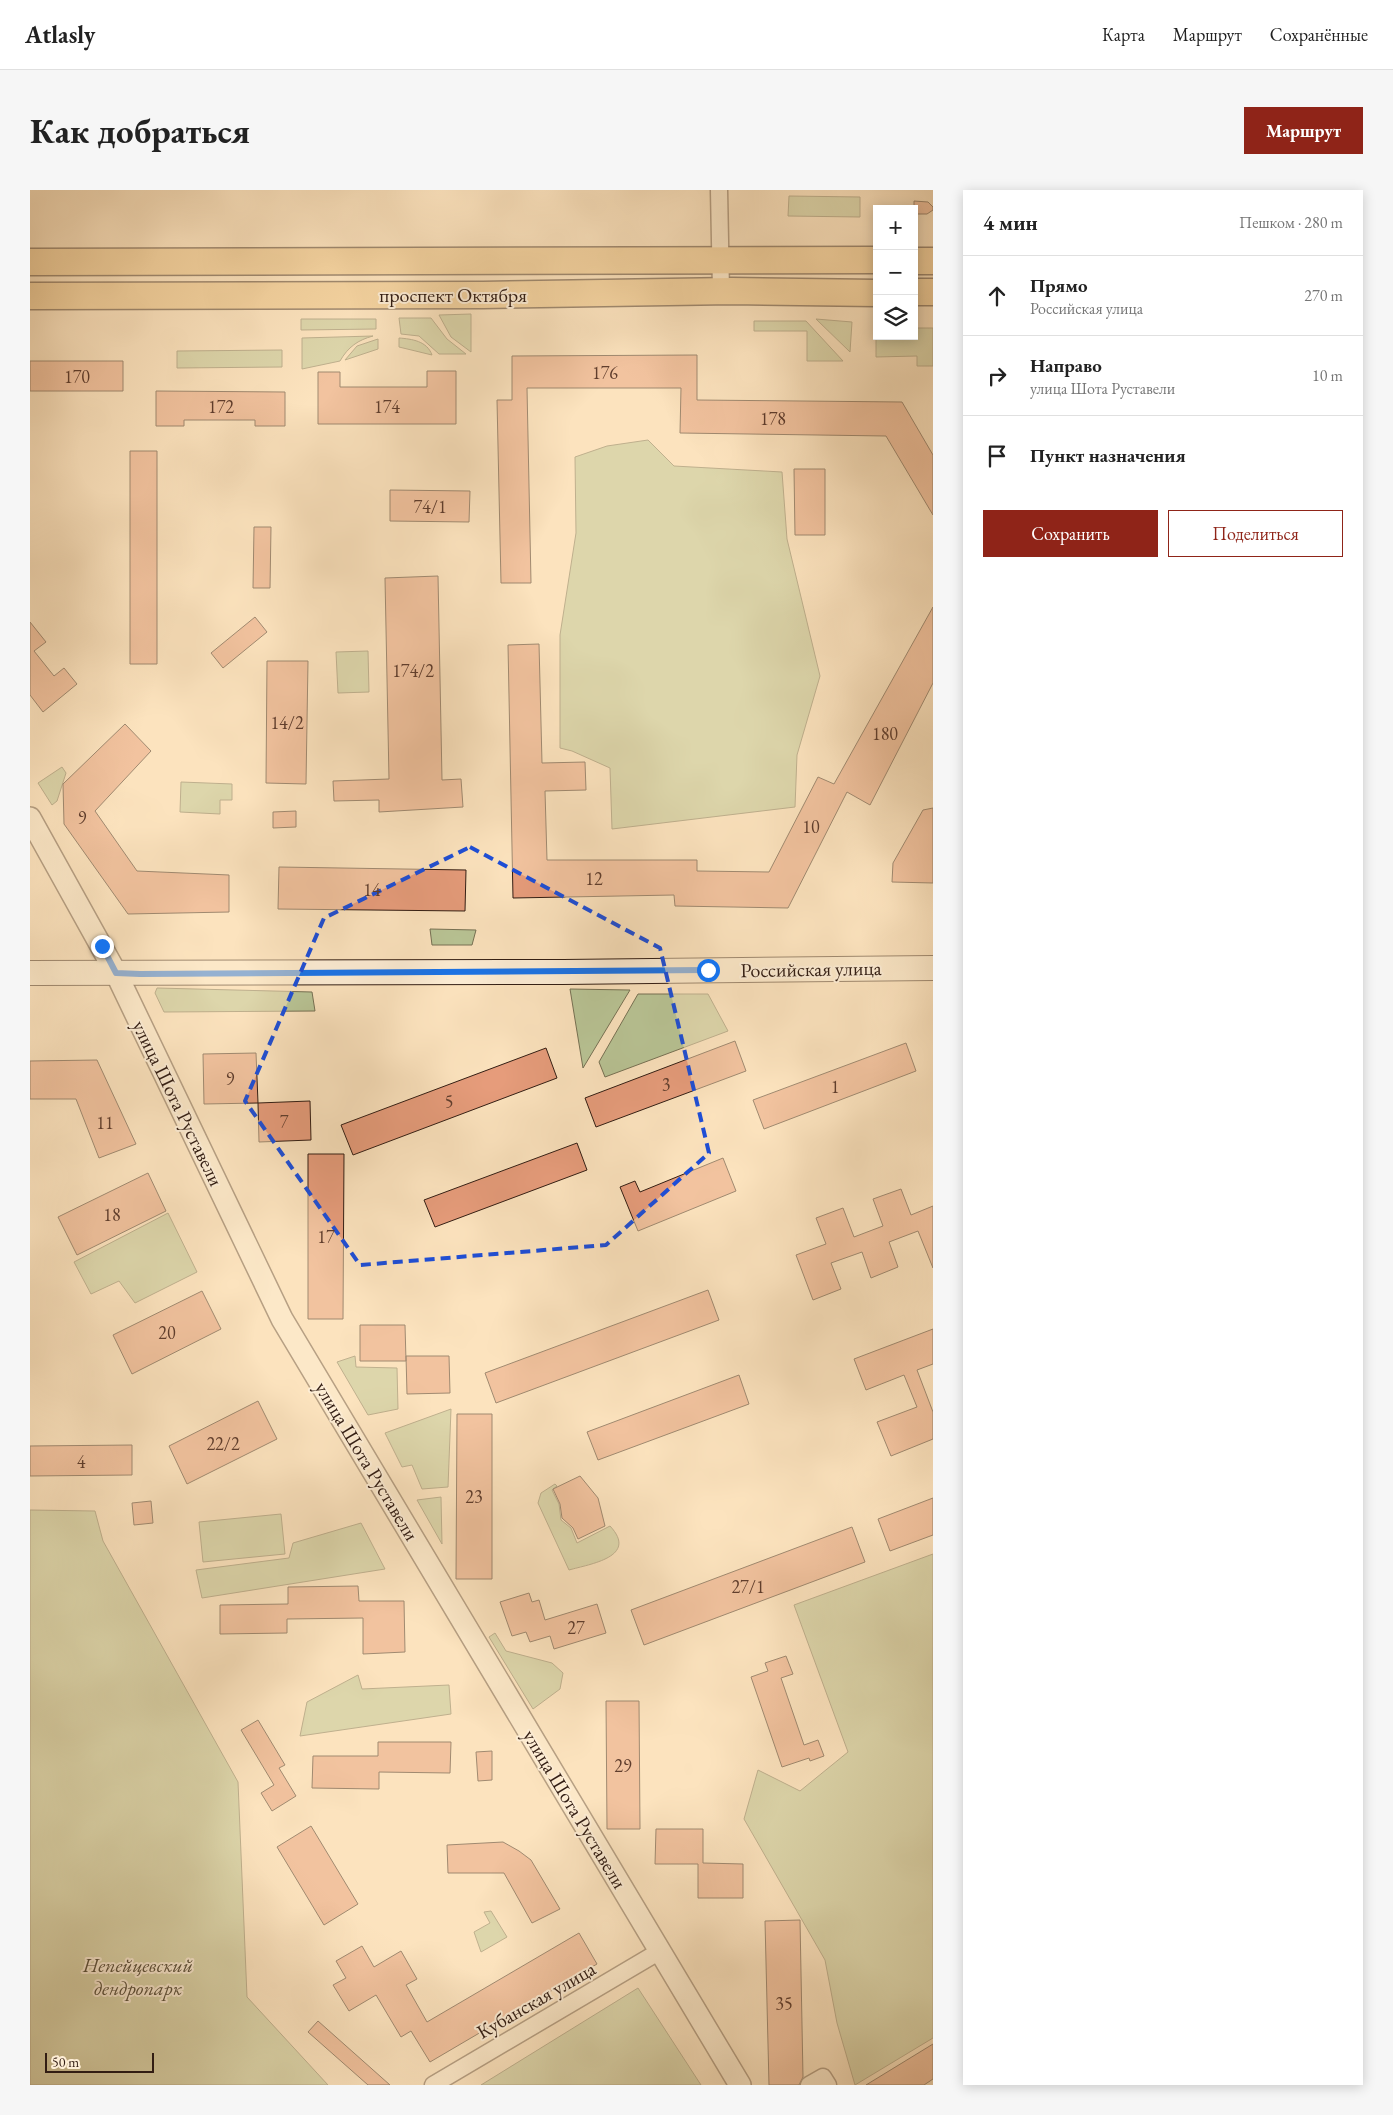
<!DOCTYPE html>
<html lang="ru">
<meta charset="utf-8">
<style>
body{margin:0;font-family:"EB Garamond",serif;background:#f6f6f6;color:#222}
.controls{position:absolute;right:15px;top:15px;display:grid;overflow:hidden;border-radius:0px;box-shadow:0 2px 12px #0003}
.controls button{width:45px;height:45px;display:grid;place-items:center;padding:0;border:0;border-bottom:1px solid #e0e0e0;background:#fff;color:#222;font:25px sans-serif}
.scale{position:absolute;left:15px;bottom:12px;width:109px;box-sizing:border-box;padding-left:5px;border:2px solid #321d13;border-top:0;font-size:14px;line-height:18px;white-space:nowrap;color:#321d13;-webkit-text-stroke:4px #fdedd5;paint-order:stroke}
.stop{position:absolute;width:15px;height:15px;margin:-11px;border:4px solid #1a73e8;border-radius:50%;background:#fff}
.stop.end{background:#1a73e8;border-color:#fff;box-shadow:0 1px 5px #0008}
.list{margin:0;padding:0;list-style:none}
h2{display:flex;justify-content:space-between;align-items:center;height:65px;margin:0;padding:0 20px;font-size:21px}
h2 small{font-size:16px;font-weight:400;color:#767676}
.list li{display:grid;grid-template-columns:32px 1fr auto;gap:15px;align-items:center;box-sizing:border-box;height:80px;padding:0 20px;border-top:1px solid #e0e0e0}
.list b{display:block;font-size:19px;white-space:nowrap}
.list p{margin:0;font-size:16px;white-space:nowrap;color:#767676}
.list em{font-size:16px;font-style:normal;color:#767676}
.actions{display:flex;gap:10px;padding:15px 20px}
.actions a{flex:1;padding:11px 0;border:1px solid #8f2418;border-radius:0px;text-align:center;font-size:18px;color:#8f2418}
.actions .main{background:#8f2418;color:#fff}
.icon{flex:none;width:28px;height:28px;fill:none;stroke:currentColor;stroke-width:2;stroke-linecap:round;stroke-linejoin:round}
.map{position:relative;flex:none;width:903px;height:1895px;overflow:hidden;border-radius:0px}
header{display:flex;align-items:center;gap:30px;box-sizing:border-box;height:70px;padding:0 25px;background:#fff;border-bottom:1px solid #e0e0e0}
header strong{font-size:24px}
nav{display:flex;gap:28px;margin-inline-start:auto;font-size:18px}
.intro{display:flex;align-items:center;justify-content:space-between;box-sizing:border-box;height:120px;padding:0 30px}
h1{margin:0;font-size:35px}
.button{padding:12px 22px;border-radius:0px;background:#8f2418;color:#fff;font-size:18px;font-weight:700}
main{display:flex;gap:30px;padding:0 30px}
aside{flex:1;background:#fff;border-radius:0px;box-shadow:0 2px 12px #0003}
.map>svg:first-child{display:block}
</style>
<header>
<strong>Atlasly</strong>
<nav><a>Карта</a><a>Маршрут</a><a>Сохранённые</a></nav>
</header>
<div class="intro"><h1>Как добраться</h1><a class="button">Маршрут</a></div>
<main>
<div class="map">
<svg width="903" height="1895" viewBox="0 0 903 1895">
<rect width="100%" height="100%" fill="#fce3be"/>
<filter id="stains"><feTurbulence type="fractalNoise" baseFrequency=".004" numOctaves="4"/><feColorMatrix values="0 0 0 0 .2 0 0 0 0 .09 0 0 0 0 .02 0 0 0 .5 -.17"/></filter>
<radialGradient id="worn" r=".72"><stop offset=".6" stop-color="#630" stop-opacity="0"/><stop offset="1" stop-color="#630" stop-opacity=".3"/></radialGradient>
<path fill="#b9c596" stroke="#767154" d="M759,6L830,7V27L758,26Z
M441,124V162L421,147L409,125Z
M369,128H401L417,149L436,164H409L389,146L371,144Z
M271,129H346V139L271,140Z
M786,129L822,132L820,162Z
M724,131H776L813,171H777V141H724Z
M884,138H903V176H887V166L846,167V139L847,146H884Z
M343,146C328,150 318,157 310,171L272,179V148Z
M369,148C382,149 397,151 402,165L369,157Z
M348,149V159L315,170L327,156Z
M252,160V177L147,178V161Z
M618,250L644,276L752,282L757,349L790,486L767,565L765,617L582,639L580,578L542,561L530,558V445L546,343L545,267L577,256Z
M338,461L339,502L308,503L306,462Z
M32,577L36,583L27,611L22,615L8,593Z
M151,592L202,594V610H190V624L150,622Z
M400,739L446,740L442,755H402Z
M127,798L282,802L285,821L134,822L125,803Z
M540,799L600,800L553,878Z
M608,804H678L698,841L575,887L569,872Z
M138,1023L167,1082L105,1113L89,1091L61,1104L44,1072Z
M325,1166L326,1177L367,1178L368,1219L338,1225L307,1172Z
M421,1219L418,1297L392,1299L382,1275L372,1277L355,1243Z
M525,1294L527,1296L522,1300L529,1314L531,1330L541,1338L547,1353L580,1336C609,1367 560,1374 539,1380L508,1313L511,1303Z
M411,1307L412,1354L387,1310Z
M0,1320L65,1321L73,1351L208,1592L217,1807L298,1895H0Z
M251,1324L255,1364L173,1372L169,1332Z
M331,1333L355,1379L172,1408L166,1380L259,1368L263,1353Z
M903,1364V1848L825,1895L807,1833L795,1770L714,1629L728,1580L770,1601L818,1562L764,1415Z
M465,1443L476,1461L522,1473L533,1483L530,1499L503,1519L459,1447Z
M328,1485L332,1499L419,1495L421,1524L270,1546L277,1512Z
M461,1721L477,1747L451,1762L444,1742L460,1733L454,1722Z
M608,1798L671,1895H451Z"/>
<path fill="#e69c7b" stroke="#321d13" d="M884,11L898,12L903,17V20L897,24H884Z
M667,165V210L872,212L903,265V325L856,246L650,243L651,198H497L501,393H471L467,210H482V166Z
M0,171H93V201H0Z
M397,181H426V234H288V182H310V197H397Z
M126,201L255,202V236H225V230H154V236H126Z
M100,261H127V474H100Z
M764,279H795V345H765Z
M360,300L440,301L439,332L360,331Z
M224,337H241L240,398H223Z
M408,386L412,590L431,589L433,617L349,622V610L304,611L303,591L359,589L355,388Z
M903,417V493L840,615L817,602L758,718L645,716L644,705L483,708L478,455L509,454L512,573L555,572L556,600L515,601L517,670H667V681L739,682L788,587L804,594Z
M225,427L237,442L193,478L181,463Z
M0,432L16,452L4,461L24,486L34,478L47,494L13,522L0,505Z
M237,471H278L276,594L236,593Z
M95,534L121,561L65,621L107,681L199,685V722L98,724L34,634L33,594Z
M903,618V693L862,692L863,673L893,620Z
M266,621V637L243,638V622Z
M249,677L436,680L435,721L248,719Z
M705,851L716,881L566,937L555,908Z
M876,853L886,881L734,939L723,910Z
M516,858L527,888L323,965L311,935Z
M226,863L228,913L174,914L173,864Z
M67,870L106,954L69,968L46,909H0V871Z
M280,911L281,950L229,952L228,913Z
M547,953L557,980L405,1037L394,1010Z
M278,964H314L313,1129H278Z
M693,968L706,1001L608,1041L590,997L605,991L610,1002Z
M118,983L136,1021L47,1065L28,1027Z
M871,999L881,1025L903,1016V1078L888,1041L859,1052L868,1077L841,1088L832,1062L801,1073L811,1099L783,1110L766,1065L796,1054L786,1028L813,1018L824,1047L853,1036L843,1009Z
M678,1100L689,1130L466,1213L455,1183Z
M172,1101L191,1139L102,1184L83,1145Z
M330,1135H375L376,1171H330Z
M903,1139V1174L887,1180L903,1222V1249L861,1266L847,1232L887,1217L874,1185L836,1200L824,1169Z
M376,1166H419L420,1203L377,1204Z
M709,1185L719,1214L568,1270L557,1242Z
M228,1211L247,1249L157,1294L139,1256Z
M427,1224H462V1389H426Z
M102,1255V1285L0,1286V1256Z
M550,1286L568,1308L575,1336L548,1349L543,1338L532,1328L530,1314L523,1299Z
M903,1308V1345L860,1361L848,1329Z
M121,1311L123,1333L104,1335L102,1313Z
M822,1337L835,1372L614,1455L601,1420Z
M328,1396L329,1411H374L375,1462L333,1464V1428L257,1429V1443L190,1444V1415L258,1414V1397Z
M499,1403L502,1412L509,1410L515,1430L567,1414L576,1443L524,1459L520,1446L500,1452L496,1442L482,1446L470,1412Z
M756,1466L763,1484L751,1488L774,1555L788,1550L794,1566L780,1571L779,1568L752,1577L721,1487L738,1481L735,1473Z
M576,1511H609L610,1639H577Z
M228,1530L255,1575L249,1578L266,1606L242,1621L231,1603L244,1595L211,1540Z
M348,1552H421L420,1583L349,1582V1599L282,1598L283,1566H348Z
M462,1561V1590L448,1591L446,1562Z
M281,1636L328,1714L294,1735L247,1657Z
M626,1639H673V1673L713,1674V1708H668V1674H625Z
M473,1652L489,1661L501,1670L530,1719L502,1733L474,1683H418L417,1655Z
M770,1730L773,1887L769,1895H739L735,1731Z
M549,1743L567,1774L400,1872L381,1841L371,1847L346,1805L319,1821L303,1795L316,1788L306,1771L332,1756L344,1777L371,1761L387,1789L376,1795L397,1832Z
M288,1831L360,1895H338L278,1842Z
M903,1854V1889L894,1895H836Z"/>
<g fill="none" stroke-linecap="round" stroke-linejoin="round">
<defs>
<path id="minor" d="M689,0L691,101
M403,1895L630,1761
M779,1895L793,1887L798,1895"/>
<path id="tertiary" d="M0,628L86,783L252,1129L710,1895"/>
<path id="secondary" d="M0,783L533,782L903,778"/>
<path id="primary" d="M884,71H903
M0,72L847,70
M884,102H903
M0,106L453,105L702,101L847,103"/>
</defs>
<use href="#minor" stroke="#644e3e" stroke-width="19"/>
<use href="#tertiary" stroke="#644e3e" stroke-width="24"/>
<use href="#secondary" stroke="#321d13" stroke-width="26"/>
<use href="#primary" stroke="#321d13" stroke-width="29"/>
<use href="#minor" stroke="#fdedd5" stroke-width="16"/>
<use href="#tertiary" stroke="#fdedd5" stroke-width="21"/>
<use href="#secondary" stroke="#fdedd5" stroke-width="24"/>
<use href="#primary" stroke="#eec27f" stroke-width="26"/>
</g>
<g fill="none" stroke-linecap="round" stroke-linejoin="round">
<path stroke="#1a73e8" stroke-width="6" d="M72,756L86,783L110,784L678,780"/>
</g>
<path d="M0 0H903V1895H0ZM440,657L630,758L679,963L576,1055L330,1075L215,911L294,728Z" fill="#fce3be" fill-opacity=".55" fill-rule="evenodd"/>
<path fill="none" stroke="#1d4ed8" stroke-width="4" stroke-dasharray="10 6" stroke-linejoin="round" d="M440,657L630,758L679,963L576,1055L330,1075L215,911L294,728Z"/>
<g text-anchor="middle" dominant-baseline="central" stroke-width="4" stroke-linejoin="round" paint-order="stroke">
<g font-size="18" fill="#5f3d2d">
<text x="575" y="182">176</text>
<text x="47" y="186">170</text>
<text x="191" y="216">172</text>
<text x="357" y="216">174</text>
<text x="743" y="228">178</text>
<text x="400" y="316">74/1</text>
<text x="383" y="480">174/2</text>
<text x="257" y="532">14/2</text>
<text x="855" y="543">180</text>
<text x="52" y="627">9</text>
<text x="781" y="636">10</text>
<text x="564" y="688">12</text>
<text x="342" y="699">14</text>
<text x="200" y="888">9</text>
<text x="636" y="894">3</text>
<text x="805" y="896">1</text>
<text x="419" y="911">5</text>
<text x="254" y="931">7</text>
<text x="75" y="932">11</text>
<text x="82" y="1024">18</text>
<text x="296" y="1046">17</text>
<text x="137" y="1142">20</text>
<text x="193" y="1253">22/2</text>
<text x="51" y="1271">4</text>
<text x="444" y="1306">23</text>
<text x="718" y="1396">27/1</text>
<text x="546" y="1437">27</text>
<text x="593" y="1575">29</text>
<text x="754" y="1813">35</text>
</g>
<g font-size="20" fill="#321d13" stroke="#fdedd5">
<text x="423" y="105">проспект Октября</text>
<text transform="translate(781 779) rotate(-1)">Российская улица</text>
<text transform="translate(148 913) rotate(64)">улица Шота Руставели</text>
<text transform="translate(337 1271) rotate(59)">улица Шота Руставели</text>
<text transform="translate(545 1619) rotate(59)">улица Шота Руставели</text>
<text transform="translate(506 1810) rotate(-30)">Кубанская улица</text>
</g>
<g font-size="20" font-style="italic" fill="#5a4f3a" stroke="#fdedd5">
<text x="108" y="1775">Непейцевский<tspan x="108" dy="23">дендропарк</tspan></text>
</g>
</g>
<rect width="100%" height="100%" filter="url(#stains)"/>
<rect width="100%" height="100%" fill="url(#worn)"/>
</svg>
<div class="controls">
<button>+</button>
<button>−</button>
<button><svg class="icon" aria-label="layers" viewBox="0 0 24 24"><path d="M12 4l9 5-9 5-9-5zM3 14l9 5 9-5"/></svg></button>
</div>
<div class="scale">50 m</div>
<div class="stop" style="left:678px;top:780px"></div>
<div class="stop end" style="left:72px;top:756px"></div>
</div>
<aside>
<h2>4 мин<small>Пешком · 280 m</small></h2>
<ul class="list">
<li><svg class="icon" aria-label="ahead" viewBox="0 0 24 24"><path d="M12 20V5M6 11l6-6 6 6"/></svg><div><b>Прямо</b><p>Российская улица</p></div><em>270 m</em></li>
<li><svg class="icon" aria-label="right" viewBox="0 0 24 24"><path d="M7 20v-9h11M14 6l5 5-5 5"/></svg><div><b>Направо</b><p>улица Шота Руставели</p></div><em>10 m</em></li>
<li><svg class="icon" aria-label="arrive" viewBox="0 0 24 24"><path d="M6 21V4h12l-3 4 3 4H6"/></svg><div><b>Пункт назначения</b></div></li>
</ul>
<div class="actions"><a class="main">Сохранить</a><a>Поделиться</a></div>
</aside>
</main>
